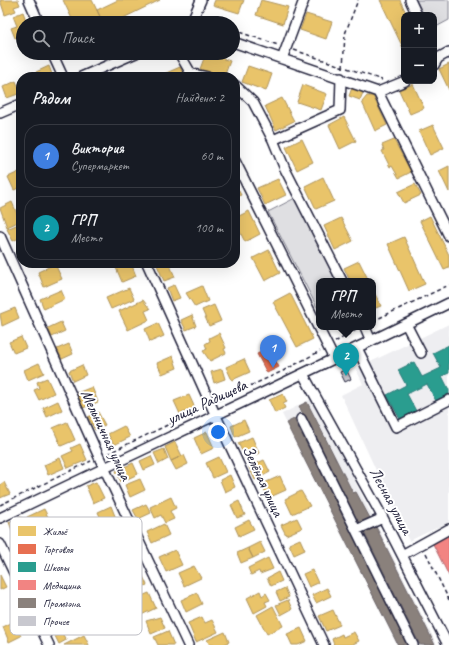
<!DOCTYPE html>
<html lang="ru">
<meta charset="utf-8">
<style>
body{margin:0;font-family:Caveat,sans-serif;background:#242831;color:#f1f3f6}
.controls{position:absolute;right:12px;top:12px;display:grid;overflow:hidden;border-radius:8px;box-shadow:0 4px 16px #0002}
.controls button{width:36px;height:36px;display:grid;place-items:center;padding:0;border:0;border-bottom:1px solid #363941;background:#171b24;color:#f1f3f6;font:20px sans-serif}
.you{position:absolute;left:218px;top:432px;width:14px;height:14px;margin:-10px;border:3px solid #fff;border-radius:50%;background:#1a73e8;box-shadow:0 0 0 6px #1a73e833}
.badge{display:grid;place-items:center;width:26px;height:26px;border-radius:50%;background:#c8321e;color:#fff;font-size:13px;font-weight:700}
.pin{position:absolute;translate:-50% -33px;filter:drop-shadow(0 1px 2px #0008)}
.pin::after{content:'';position:absolute;top:21px;width:14px;height:12px;background:inherit;clip-path:polygon(0 0,100% 0,50% 100%)}
.popup{position:absolute;left:316px;top:278px;width:60px;height:52px;box-sizing:border-box;display:grid;place-content:center;border-radius:8px;background:#171b24;filter:drop-shadow(0 1px 3px #0005);font-size:13px;white-space:nowrap;color:#9ea1a6}
.popup b{font-size:15px;color:#f1f3f6}
.popup::after{content:'';position:absolute;left:50%;top:100%;margin-left:-8px;border:8px solid transparent;border-top-color:#171b24}
.list{margin:0;padding:0;list-style:none}
h2{display:flex;justify-content:space-between;align-items:center;height:52px;margin:0;padding:0 16px;font-size:17px}
h2 small{font-size:13px;font-weight:400;color:#9ea1a6}
.list li{display:grid;grid-template-columns:26px 1fr auto;gap:12px;align-items:center;box-sizing:border-box;height:64px;margin:0 8px 8px;padding:0 8px;border:1px solid #363941;border-radius:16px}
.list b{display:block;font-size:15px;white-space:nowrap}
.list p{margin:0;font-size:13px;white-space:nowrap;color:#9ea1a6}
.list em{font-size:13px;font-style:normal;color:#9ea1a6}
.icon{flex:none;width:22px;height:22px;fill:none;stroke:currentColor;stroke-width:2;stroke-linecap:round;stroke-linejoin:round}
.map{position:relative;flex:none;width:449px;height:645px;overflow:hidden}
.search{position:absolute;background:#171b24;box-shadow:0 4px 16px #0002;left:16px;top:16px;width:224px;height:44px;display:flex;align-items:center;gap:10px;box-sizing:border-box;padding:0 14px;border-radius:22px;color:#9ea1a6;font-size:15px}
.panel{position:absolute;background:#171b24;box-shadow:0 4px 16px #0002;left:16px;top:72px;width:224px;height:196px;border-radius:16px}
.map>svg:first-child{display:block}
</style>
<div class="map">
<svg width="449" height="645" viewBox="0 0 449 645">
<rect width="100%" height="100%" fill="#fff"/>
<filter id="ink" filterUnits="userSpaceOnUse"><feTurbulence type="fractalNoise" baseFrequency=".025" numOctaves="2"/><feDisplacementMap in="SourceGraphic" scale="8" xChannelSelector="R" yChannelSelector="G"/><feConvolveMatrix kernelMatrix="1 2 1 2 8 2 1 2 1" color-interpolation-filters="sRGB"/></filter>
<g filter="url(#ink)">
<path fill="#eeeef1" d="M449,324V522L409,541L341,395L363,384L356,369Z
M313,398L437,645H397L282,414Z"/>
<path fill="#dfdfe2" stroke="#80808e" d="M416,0H449V20L434,28V15H424Z
M295,198L336,281H319V311L268,212Z"/>
<path fill="#e9c46a" stroke="#ad935c" d="M0,0H18L20,5L14,7L16,11L5,15Z
M63,0H92L103,23H74Z
M118,0H160L113,23H103L97,10Z
M215,0H244L239,13L213,5Z
M261,0L288,7L283,24L256,15Z
M380,0H400L407,15H404V50Z
M23,12L27,23H23V35L15,38L11,28L17,26L13,16Z
M306,14L332,22L326,39L300,30Z
M206,53L230,61L224,77L200,69Z
M449,64V90L439,69Z
M49,66L53,77H38L36,72Z
M248,66L272,74L266,91L242,82Z
M180,67L185,77H165L164,74Z
M16,81L21,93L7,98L3,87Z
M413,84L424,108L410,114L399,90Z
M303,85L327,94L321,110L297,102Z
M353,85L364,90L360,100L349,96Z
M367,96H373L387,125L375,131L362,102Z
M282,98L294,121L276,130L265,106Z
M344,117L356,141L340,149L329,125Z
M433,125L444,148L430,155L419,131Z
M302,139L313,162L297,170L286,147Z
M394,140L411,172L399,178L392,166L390,167L382,151L384,150L382,145Z
M449,166V192L439,171Z
M21,171V187L14,190L8,177Z
M323,177L334,201L316,209L305,186Z
M278,179L286,195L265,205L257,188Z
M235,184L241,195L235,198Z
M415,184L421,195L404,203L398,192Z
M12,202L20,221L7,227L0,208Z
M249,211L260,234L245,242L235,222V218Z
M430,216L449,255V268L444,270L420,221Z
M341,218L353,241L335,250L324,226Z
M21,223V237L13,241L7,229Z
M404,237L425,284L409,291L388,244Z
M269,250L280,273L265,281L253,258Z
M359,261L369,281H350L344,268Z
M114,263H131L136,276L122,282Z
M162,263H169L175,277L164,281L157,265Z
M55,264L62,279L44,287L38,272Z
M174,285L180,298L172,301L167,288Z
M202,286L208,301L195,307L186,293Z
M129,288L134,299L111,309L106,298Z
M61,290L65,299L44,309L40,299Z
M373,290L381,306L373,309Z
M290,293L313,339L297,347L273,302Z
M143,300L150,309L145,311L149,320L128,330L119,311Z
M214,305L221,321L209,326L202,310Z
M15,308L19,318L2,326L0,314Z
M192,315L196,326L186,330L181,320Z
M61,322L65,331L52,337L48,328Z
M158,323L164,336L150,342L145,329Z
M219,333L226,348L224,349L226,353L210,361L203,351L207,349L205,344L210,341L209,338Z
M21,337L26,348L14,353L9,342Z
M69,344L73,354L62,359L57,349Z
M173,356L177,368L162,374L157,363Z
M244,359L250,372L232,380L226,367Z
M39,363L44,373L28,380L24,370Z
M82,365L86,375L73,381L69,371Z
M222,369L225,379L214,383L211,372Z
M47,378L54,393L39,400L34,390L39,388L37,382Z
M92,387L98,402L83,408L77,393Z
M283,394L287,402L283,404L285,408L275,413L269,400Z
M189,395L195,408L180,414L174,401Z
M58,401L62,410L47,417L43,408Z
M98,412L105,425L95,430L88,417Z
M244,420L249,431L235,437L231,426Z
M67,422L75,440L61,446L53,428Z
M124,426L130,437L114,445L108,434Z
M207,432L214,448L201,454L194,438Z
M252,437L259,453L246,459L238,443Z
M175,442L182,456L171,461L165,447Z
M80,444L87,460L68,468L62,456L73,451L71,448Z
M164,449L168,459L159,464L154,453Z
M184,455L188,464L176,470L171,461Z
M151,456L155,465L144,470L140,461Z
M219,457L226,472L213,478L206,463Z
M60,458L64,468L48,475L44,465Z
M264,460L270,472L255,480L249,467Z
M133,463L138,474L121,482L116,471Z
M230,475L235,487L225,492L220,480Z
M280,476L286,490L268,498L262,484Z
M140,479L145,490L130,497L125,485Z
M4,482L10,494L0,498V485Z
M96,482L104,498L93,503L86,486Z
M301,491L310,506L292,514L285,499Z
M171,497L176,508L170,511L174,519L165,523L161,515L155,518L150,507Z
M239,501L245,515L237,518L231,505Z
M146,504L151,513L138,519L133,510Z
M111,506L117,521L104,526L98,512Z
M44,509L53,527L36,535L27,517Z
M21,517L26,527L13,533L9,522Z
M297,518L302,528L286,535L281,525Z
M249,520L254,529L239,536L235,527Z
M164,524L169,535L152,543L147,532Z
M120,526L126,538L110,545L104,533Z
M300,539L305,550L294,555L289,544Z
M32,540L36,551L26,555L21,546Z
M260,542L265,552L253,558L248,548Z
M132,548L139,564L128,569L121,553Z
M248,548L253,558L241,563L237,553Z
M175,550L182,565L166,572L159,557Z
M72,552L81,572L71,576L62,556Z
M268,558L273,569L260,574L259,571L251,575L248,568Z
M194,566L201,578L184,586L178,573Z
M47,567L52,577L36,585L31,575Z
M312,570L318,583L309,587L303,574Z
M141,572L147,585L134,590L128,577Z
M278,572L282,581L271,586L267,578Z
M0,575L6,587L0,590Z
M65,582L67,588L64,590L68,599L45,610L38,595Z
M285,588L289,597L280,601L276,592Z
M327,588L331,596L316,603L312,595Z
M260,591L262,596L266,593L270,600L265,602L267,606L254,613L247,598Z
M149,593L156,608L139,616L132,600Z
M197,593L202,604L186,612L181,600Z
M288,600L292,609L281,615L276,605Z
M273,606L283,626L267,634L257,615Z
M65,610L72,624L57,632L50,617Z
M333,610L340,625L326,631L319,616Z
M160,617L165,628L151,634L146,621Z
M202,617L205,623L212,620L218,632L196,642L188,623Z
M17,620L21,627L17,629L21,636L9,642L3,627Z
M301,628L307,641L298,645H292L287,634Z
M168,631L174,645H158L154,637Z
M225,632L229,642L223,645H210L207,640Z
M354,632L359,641L351,645H334L332,639L342,634L343,637Z
M62,633L66,640L68,639L59,644L55,636Z
M84,635L89,645H64Z"/>
<path fill="#e76f51" stroke="#ac584a" d="M269,348L279,367L267,373L257,354Z"/>
<path fill="#2a9d8f" stroke="#287876" d="M449,345V373L442,376L449,390V394L436,401L427,384L407,394L416,411L400,419L387,395L406,385L398,370L414,362L422,377L441,368L433,353Z"/>
<path fill="#f28482" stroke="#b4676d" d="M449,534V576L432,542Z"/>
<path fill="#8a817c" stroke="#6b6468" d="M307,402L353,493L356,492L371,520L359,526L299,406Z
M294,419L408,645H398L286,423Z
M375,525L435,645H420L363,530Z"/>
<path fill="#c8c8cf" stroke="#22223b" d="M346,369L351,379L345,382L340,372Z"/>
<g fill="none" stroke-linecap="round" stroke-linejoin="round">
<defs>
<path id="minor" d="M29,0L39,23
M410,0L417,15
M191,23L201,0
M233,42L378,92L405,81
M52,53L63,77
M179,53L193,77
M282,59L304,0
M434,65L438,58L449,52
M192,74L207,77
M81,77L136,53
M235,85L253,102L273,140L340,110L341,78
M378,92L449,236
M0,113L21,104
M273,140L285,169L342,281
M235,161L334,359
M0,236L99,457L188,645
M147,263L215,414L324,645
M406,324L421,353
M365,327L371,341
M357,348L396,427L449,400
M303,374L383,518L448,645
M301,419L413,645
M0,518C150,446 300,376 449,303
M356,530L383,518
M0,544L49,645
M402,555L449,529"/>
</defs>
<use href="#minor" stroke="#22223b" stroke-width="12"/>
<path stroke="#22223b" stroke-width="1.5" stroke-dasharray="4 3" stroke-linecap="butt" d="M202,20L212,23
M233,30L278,45
M294,50L382,80
M343,68L345,34L358,0
M373,321L449,285
M335,342L356,330
M340,367L353,361
M219,400L283,371L320,351
M107,454L203,408
M0,505L91,461
M426,553L449,600"/>
<use href="#minor" stroke="#fff" stroke-width="9"/>
</g>
</g>
<g text-anchor="middle" dominant-baseline="central" stroke-width="4" stroke-linejoin="round" paint-order="stroke">
<g font-size="16" fill="#22223b" stroke="#fff">
<text transform="translate(207 402) rotate(-25)">улица Радищева</text>
<text transform="translate(106 435) rotate(65)">Мельничная улица</text>
<text transform="translate(263 481) rotate(65)">Зелёная улица</text>
<text transform="translate(391 501) rotate(62)">Лесная улица</text>
</g>
</g>
<rect x="10" y="517" width="132" height="118" rx="6" fill="#fff" stroke="#bdbdc4" stroke-width="1"/>
<rect x="18" y="526" width="18" height="10" fill="#e9c46a"/>
<rect x="18" y="544" width="18" height="10" fill="#e76f51"/>
<rect x="18" y="562" width="18" height="10" fill="#2a9d8f"/>
<rect x="18" y="580" width="18" height="10" fill="#f28482"/>
<rect x="18" y="598" width="18" height="10" fill="#8a817c"/>
<rect x="18" y="616" width="18" height="10" fill="#c8c8cf"/>
<g font-size="11" fill="#22223b">
<text x="43" y="535">Жильё</text>
<text x="43" y="553">Торговля</text>
<text x="43" y="571">Школы</text>
<text x="43" y="589">Медицина</text>
<text x="43" y="607">Промзона</text>
<text x="43" y="625">Прочее</text>
</g>
</svg>
<div class="controls">
<button>+</button>
<button>−</button>
</div>
<div class="you"></div>
<div class="pin badge" style="left:273px;top:368px;background:#3f7fe0">1</div>
<div class="pin badge" style="left:346px;top:376px;background:#0f9aa8">2</div>
<div class="popup"><b>ГРП</b>Место</div>
<div class="search"><svg class="icon" aria-label="search" viewBox="0 0 24 24"><circle cx="10" cy="10" r="6"/><path d="M15 15l6 6"/></svg>Поиск</div>
<section class="panel">
<h2>Рядом<small>Найдено: 2</small></h2>
<ul class="list">
<li><span class="badge" style="background:#3f7fe0">1</span><div><b>Виктория</b><p>Супермаркет</p></div><em>60 m</em></li>
<li><span class="badge" style="background:#0f9aa8">2</span><div><b>ГРП</b><p>Место</p></div><em>100 m</em></li>
</ul>
</section>
</div>
